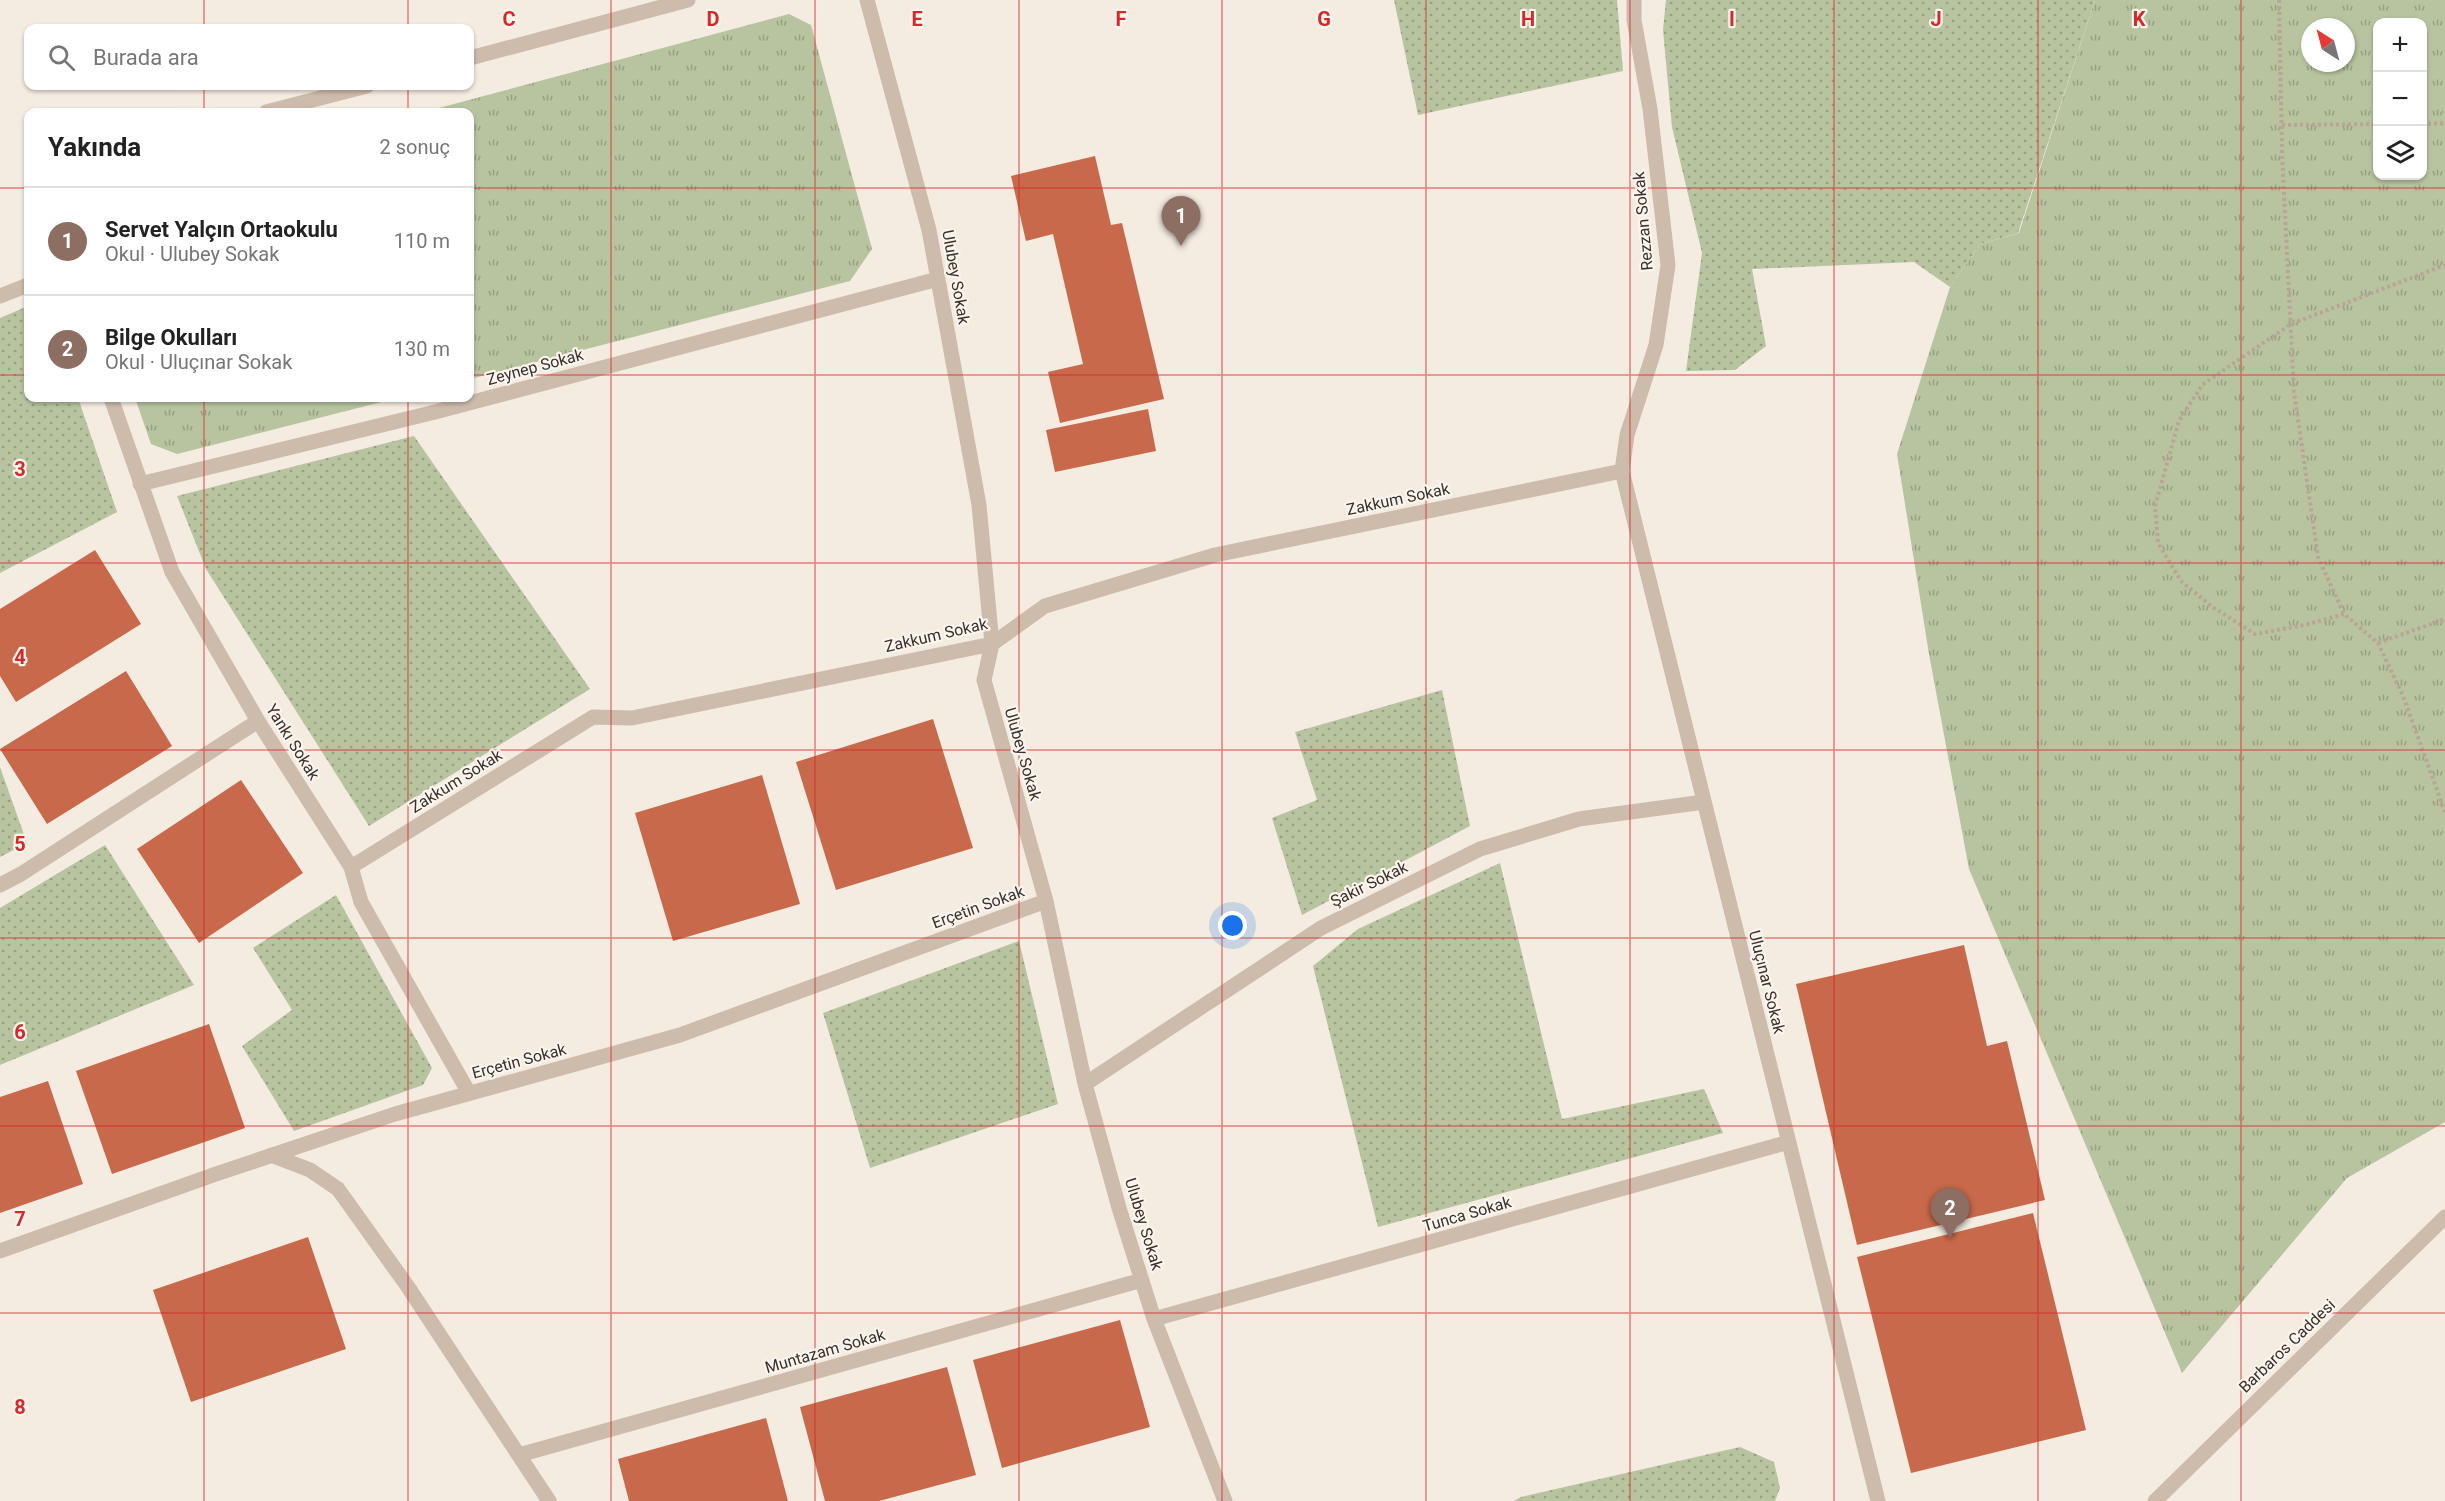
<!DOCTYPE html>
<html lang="tr">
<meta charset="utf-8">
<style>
body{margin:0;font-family:Roboto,sans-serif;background:#f6f6f6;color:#222}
.controls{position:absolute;right:18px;top:18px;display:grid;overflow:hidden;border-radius:12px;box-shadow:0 2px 4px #0004}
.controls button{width:54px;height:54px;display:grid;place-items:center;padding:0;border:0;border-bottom:2px solid #e0e0e0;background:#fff;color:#222;font:30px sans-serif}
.compass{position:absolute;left:2301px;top:18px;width:54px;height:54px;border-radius:50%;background:#fff;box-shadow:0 2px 4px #0004;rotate:324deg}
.you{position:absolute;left:1233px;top:926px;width:21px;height:21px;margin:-15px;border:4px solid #fff;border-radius:50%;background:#1a73e8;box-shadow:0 0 0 9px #1a73e833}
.badge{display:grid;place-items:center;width:39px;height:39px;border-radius:50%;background:#1f5a5e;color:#fff;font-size:20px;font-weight:700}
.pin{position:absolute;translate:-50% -50px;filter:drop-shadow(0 2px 3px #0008)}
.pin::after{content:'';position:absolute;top:32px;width:21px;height:18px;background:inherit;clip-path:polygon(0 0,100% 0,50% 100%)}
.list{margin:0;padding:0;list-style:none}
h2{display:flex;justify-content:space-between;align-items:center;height:78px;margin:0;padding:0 24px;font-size:26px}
h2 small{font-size:20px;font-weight:400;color:#767676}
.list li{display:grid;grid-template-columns:39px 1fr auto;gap:18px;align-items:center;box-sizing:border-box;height:108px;padding:0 24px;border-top:2px solid #e0e0e0}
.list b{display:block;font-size:22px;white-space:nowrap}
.list p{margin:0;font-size:20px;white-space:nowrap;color:#767676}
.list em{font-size:20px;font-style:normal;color:#767676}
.icon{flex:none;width:33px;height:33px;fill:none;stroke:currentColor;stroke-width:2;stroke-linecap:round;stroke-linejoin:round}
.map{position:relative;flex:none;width:2445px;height:1501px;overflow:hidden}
.search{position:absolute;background:#fff;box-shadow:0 2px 4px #0004;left:24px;top:24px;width:450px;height:66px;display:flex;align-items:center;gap:15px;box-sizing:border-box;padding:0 21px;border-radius:12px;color:#767676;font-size:22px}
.panel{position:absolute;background:#fff;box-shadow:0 2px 4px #0004;left:24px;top:108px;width:450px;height:294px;border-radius:12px}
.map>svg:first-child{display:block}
</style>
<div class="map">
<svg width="2445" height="1501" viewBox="0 0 2445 1501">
<defs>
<pattern id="grass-dots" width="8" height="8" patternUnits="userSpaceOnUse" patternTransform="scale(1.5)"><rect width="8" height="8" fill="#b8c4a0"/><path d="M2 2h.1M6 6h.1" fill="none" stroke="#97a083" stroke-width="1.8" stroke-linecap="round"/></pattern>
<pattern id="park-tufts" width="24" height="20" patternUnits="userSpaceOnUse" patternTransform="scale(1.5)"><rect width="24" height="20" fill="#b8c4a0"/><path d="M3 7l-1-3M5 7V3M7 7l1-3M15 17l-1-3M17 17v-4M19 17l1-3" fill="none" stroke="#97a083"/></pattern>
</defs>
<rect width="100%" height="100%" fill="#f4ebe1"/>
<path fill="url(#grass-dots)" d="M1394,0H1617L1623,71L1418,115Z
M1666,0H2095L2018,233L1980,244L1950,287L1914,262L1752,269L1766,346L1735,370L1686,371L1702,253L1672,127L1663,30Z
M28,306V398H78L117,512L0,573V318Z
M414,436L590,689L369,826L206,569L177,496Z
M1442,690L1470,826L1302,915L1272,818L1317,800L1295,732Z
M0,767L27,843L0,857Z
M105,845L194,985L0,1065V908Z
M1500,863L1562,1119L1704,1089L1723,1133L1378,1227L1313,966L1358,929Z
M336,895L432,1068L423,1085L294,1131L242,1046L292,1010L253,948Z
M1019,941L1058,1104L870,1168L823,1013Z
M1740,1447L1774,1462L1780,1488L1775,1501H1514L1521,1497Z"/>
<path fill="url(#park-tufts)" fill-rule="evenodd" d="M2095,0H2445V1122L2347,1178L2182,1373L1969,869L1929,654L1897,454L1950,287L1980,244L2019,233ZM2378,22H2422V176H2378ZM2310,27H2346V63H2310Z
M789,14L811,25L872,249L850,281L470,379V112H424Z
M135,398H397L177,454L151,444Z"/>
<path fill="#c8694b" d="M1095,156L1111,225L1122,223L1164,399L1060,423L1048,372L1083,364L1053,234L1026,241L1011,176Z
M1148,409L1156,451L1055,472L1046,430Z
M95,550L141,624L16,702L0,676V609Z
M126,671L172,746L47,824L0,749Z
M933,719L973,848L836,890L796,762Z
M762,775L800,904L673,941L635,813Z
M241,780L303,873L199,943L137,849Z
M1964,945L1987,1046L2007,1041L2045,1200L1857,1245L1796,984Z
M209,1024L245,1128L112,1174L76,1071Z
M48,1081L83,1184L0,1213V1097Z
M2033,1213L2086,1430L1911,1473L1857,1257Z
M308,1237L346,1349L191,1402L153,1290Z
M1120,1320L1150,1427L1002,1468L973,1360Z
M947,1367L976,1475L879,1501H825L800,1407Z
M766,1418L788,1501H629L618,1459Z"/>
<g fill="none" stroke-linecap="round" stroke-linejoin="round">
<path stroke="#b9a596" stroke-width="4" stroke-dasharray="3 3" stroke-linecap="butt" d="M2279,0L2282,153L2294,392L2318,557L2344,614L2378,643L2403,696L2445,812
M2422,124L2445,123
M2282,125L2378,124
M2344,614L2305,625L2255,634L2211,606L2181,581L2158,543L2155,506L2179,421L2202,385L2291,324L2445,265
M2378,643L2445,619"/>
<path stroke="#cdbbac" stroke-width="15" d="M867,0L929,230L979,505L992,644L984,680L1046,901L1085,1084L1119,1208L1154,1319L1225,1501
M1634,0V20L1650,109L1668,265L1656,345L1627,435L1622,471L1878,1501
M470,58L688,0
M266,112L367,86
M0,296L28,285
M111,398L172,572L258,721L351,867L361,902L469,1093
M140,484L435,412L938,279
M351,867L593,717L632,718L992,644L1045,606L1215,555L1622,471
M0,885L21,874L258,721
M1085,1084L1321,928L1480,849L1579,819L1704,802
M271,1155L310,1170L338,1189L408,1287L549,1501
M0,1251L216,1174L395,1114L680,1035L1046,901
M1154,1319L1789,1142
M519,1455L1142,1280"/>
<path stroke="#cdbbac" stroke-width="15" d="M2155,1501L2445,1217"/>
</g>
<path fill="none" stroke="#d62828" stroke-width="1.5" stroke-opacity="0.55" d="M204,0V28M408,0V28M611,0V1501M815,0V1501M1019,0V1501M1222,0V1501M1426,0V1501M1630,0V1501M1834,0V1501M2038,0V1501M2241,0V1501M204,86V112M408,86V112M0,188H28M470,188H2445M0,375H28M470,375H2445M204,398V1501M408,398V1501M0,563H2445M0,750H2445M0,938H2445M0,1126H2445M0,1313H2445"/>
<g text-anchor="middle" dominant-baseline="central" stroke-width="4.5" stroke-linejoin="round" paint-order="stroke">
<g font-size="16" fill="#3b302b" stroke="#fbf5ee">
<text transform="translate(1643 221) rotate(-95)">Rezzan Sokak</text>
<text transform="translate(956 277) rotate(80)">Ulubey Sokak</text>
<text transform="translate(535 367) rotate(-15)">Zeynep Sokak</text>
<text transform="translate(1398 499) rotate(-12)">Zakkum Sokak</text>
<text transform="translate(936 635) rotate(-13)">Zakkum Sokak</text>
<text transform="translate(293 742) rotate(58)">Yankı Sokak</text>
<text transform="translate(1023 754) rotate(74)">Ulubey Sokak</text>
<text transform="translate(456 781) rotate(-32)">Zakkum Sokak</text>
<text transform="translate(1369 884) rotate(-26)">Şakir Sokak</text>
<text transform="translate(978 907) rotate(-20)">Erçetin Sokak</text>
<text transform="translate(1767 982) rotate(76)">Uluçınar Sokak</text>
<text transform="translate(519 1061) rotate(-15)">Erçetin Sokak</text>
<text transform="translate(1467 1214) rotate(-16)">Tunca Sokak</text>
<text transform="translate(1144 1224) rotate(73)">Ulubey Sokak</text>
<text transform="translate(2287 1346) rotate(-44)">Barbaros Caddesi</text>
<text transform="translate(825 1351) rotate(-16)">Muntazam Sokak</text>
</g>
</g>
<g font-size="20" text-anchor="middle" font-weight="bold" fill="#d62828" stroke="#fbf5ee" stroke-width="4.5" stroke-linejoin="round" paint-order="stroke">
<text x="509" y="26">C</text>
<text x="713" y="26">D</text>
<text x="917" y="26">E</text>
<text x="1121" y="26">F</text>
<text x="1324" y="26">G</text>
<text x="1528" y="26">H</text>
<text x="1732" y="26">I</text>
<text x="1936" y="26">J</text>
<text x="2139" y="26">K</text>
<text x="20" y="476">3</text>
<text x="20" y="664">4</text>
<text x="20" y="851">5</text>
<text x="20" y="1039">6</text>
<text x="20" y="1226">7</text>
<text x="20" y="1414">8</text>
</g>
</svg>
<div class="controls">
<button>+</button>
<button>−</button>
<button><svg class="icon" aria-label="layers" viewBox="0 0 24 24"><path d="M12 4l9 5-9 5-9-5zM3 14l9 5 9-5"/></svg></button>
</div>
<svg class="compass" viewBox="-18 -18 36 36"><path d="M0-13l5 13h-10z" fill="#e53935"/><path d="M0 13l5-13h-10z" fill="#767676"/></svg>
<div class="you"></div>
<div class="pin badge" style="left:1181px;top:246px;background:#8d6e63">1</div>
<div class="pin badge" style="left:1950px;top:1238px;background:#8d6e63">2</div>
<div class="search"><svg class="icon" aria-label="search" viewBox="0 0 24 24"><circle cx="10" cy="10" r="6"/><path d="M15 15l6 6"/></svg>Burada ara</div>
<section class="panel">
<h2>Yakında<small>2 sonuç</small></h2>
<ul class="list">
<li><span class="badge" style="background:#8d6e63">1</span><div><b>Servet Yalçın Ortaokulu</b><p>Okul · Ulubey Sokak</p></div><em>110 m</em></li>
<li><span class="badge" style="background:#8d6e63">2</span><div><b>Bilge Okulları</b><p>Okul · Uluçınar Sokak</p></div><em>130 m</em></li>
</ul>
</section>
</div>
